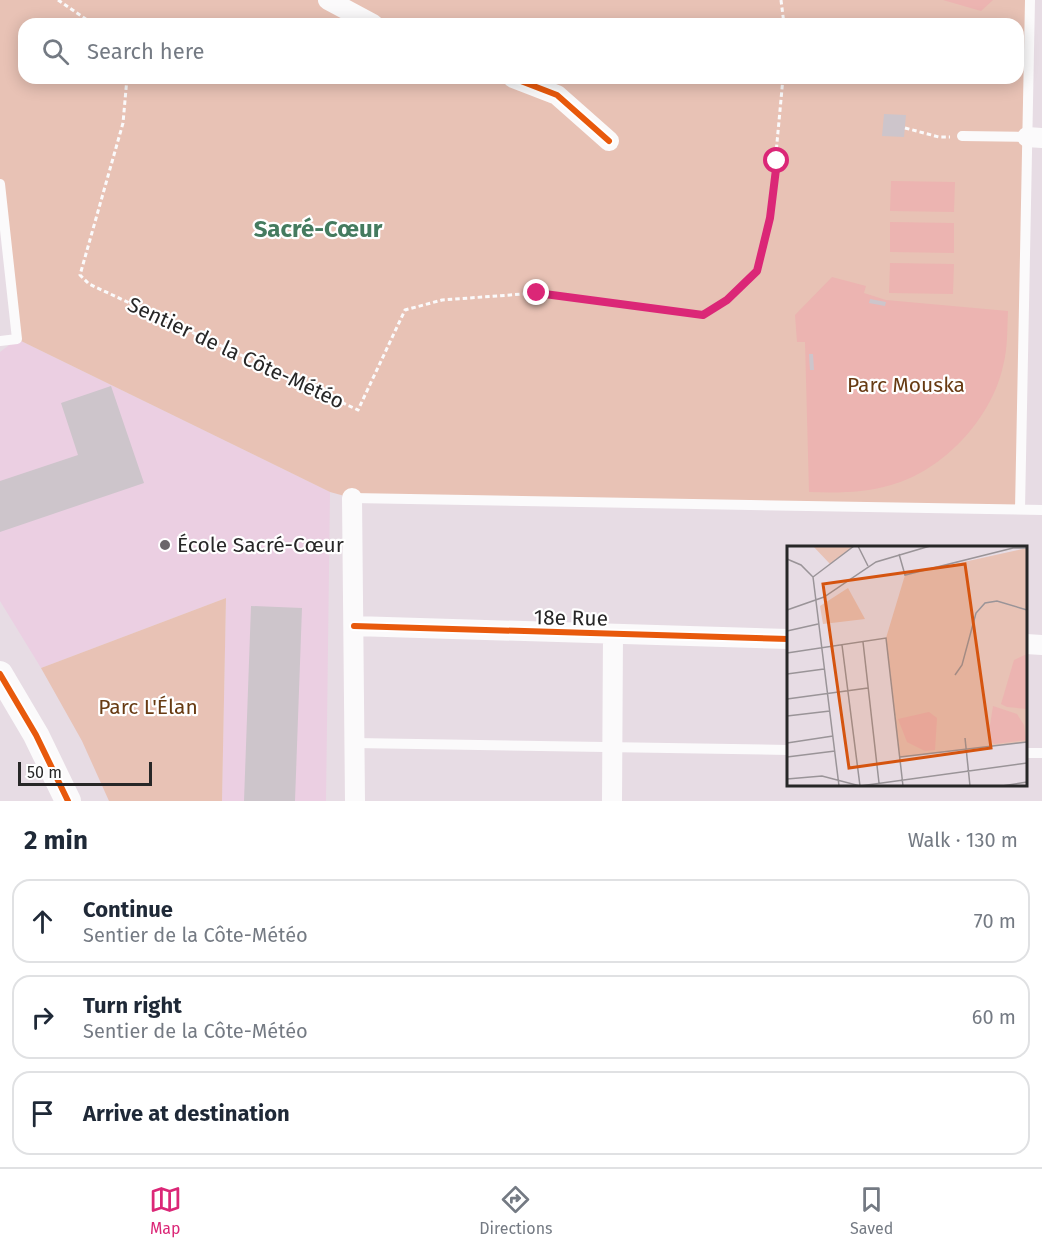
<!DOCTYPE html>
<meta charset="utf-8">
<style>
body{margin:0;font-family:"Fira Sans",sans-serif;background:#f6f6f7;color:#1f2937}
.scale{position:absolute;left:18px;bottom:15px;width:134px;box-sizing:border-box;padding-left:6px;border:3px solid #272727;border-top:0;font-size:16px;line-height:21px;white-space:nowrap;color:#272727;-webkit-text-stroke:4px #fff;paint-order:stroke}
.stop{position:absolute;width:18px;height:18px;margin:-14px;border:4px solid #db2777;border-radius:50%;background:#fff}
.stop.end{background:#db2777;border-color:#fff;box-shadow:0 2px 6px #0008}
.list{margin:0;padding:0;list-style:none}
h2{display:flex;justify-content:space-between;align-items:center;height:78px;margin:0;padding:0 24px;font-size:26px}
h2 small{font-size:20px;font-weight:400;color:#747a83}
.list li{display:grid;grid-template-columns:39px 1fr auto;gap:18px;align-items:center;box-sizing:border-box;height:84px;margin:0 12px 12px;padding:0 12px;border:2px solid #e0e1e3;border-radius:18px}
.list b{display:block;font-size:22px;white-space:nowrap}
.list p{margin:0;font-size:20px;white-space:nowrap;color:#747a83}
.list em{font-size:20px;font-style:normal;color:#747a83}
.icon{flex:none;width:33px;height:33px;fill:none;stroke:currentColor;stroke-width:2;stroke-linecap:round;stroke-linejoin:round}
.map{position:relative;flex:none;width:1042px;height:801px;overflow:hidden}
.search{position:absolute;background:#fff;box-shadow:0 3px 15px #0003;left:18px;right:18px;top:18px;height:66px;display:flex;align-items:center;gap:15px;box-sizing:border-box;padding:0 21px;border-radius:18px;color:#747a83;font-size:22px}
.sheet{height:366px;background:#fff}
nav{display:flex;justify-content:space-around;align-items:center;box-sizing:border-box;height:84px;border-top:2px solid #e0e1e3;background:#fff;font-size:16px;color:#747a83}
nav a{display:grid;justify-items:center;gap:3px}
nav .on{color:#db2777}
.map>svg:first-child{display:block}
</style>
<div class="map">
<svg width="1042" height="801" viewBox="0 0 1042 801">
<rect width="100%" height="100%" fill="#e7dce4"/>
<path fill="#ebcfe2" d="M17,339L330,492L326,801H222L226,598L41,668L0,601V352Z"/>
<path fill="#e8c2b5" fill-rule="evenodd" d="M0,0H1030L1020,509L352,498L330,492L17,339L0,184ZM24,24H1018V78H24Z
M226,598L222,801H109L82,741L41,668Z"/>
<path fill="#ecb4b1" d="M943,0H993L981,11Z
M891,181L955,182L954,212L890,211Z
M890,222L954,223V253L890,252Z
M890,263L954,264L953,294L889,293Z
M832,277L866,286L864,293L886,300L1008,311C1007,329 1008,347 1003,366C992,418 943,471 891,485C864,493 837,493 809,492L805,342H797L795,315Z"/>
<path fill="#cdc5cb" d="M884,114L906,115L904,137L882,136Z
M870,299L886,302L885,306L869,303Z
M809,354H813L814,370H810Z
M111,386L144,483L0,532V481L78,455L61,403Z
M251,606L302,608L295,801H244Z"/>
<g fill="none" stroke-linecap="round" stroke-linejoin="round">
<path stroke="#fbfafb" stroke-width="3" stroke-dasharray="4.5 3" stroke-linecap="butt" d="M58,0L93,24
M781,0L784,24
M127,78L123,123L80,275L89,284L358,410L405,310L442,300L537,293L703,314L727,300L757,271L770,218L783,78
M905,128L939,137H950"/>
<path stroke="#fbfafb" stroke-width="10" d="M962,136L1027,137
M0,184L17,339L0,341
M352,498L1042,510
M1020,509L1030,0
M355,743L788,750
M1026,753H1042"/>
<path stroke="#fbfafb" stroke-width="20" d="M328,0L373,24
M513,78L557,95L609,141
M1027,137L1042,138
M352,498L355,801
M354,626L788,639
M1026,644L1042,645
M612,801L613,635"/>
<path stroke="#fbfafb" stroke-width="26" d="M0,674L36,735L68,801"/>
<defs>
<path id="cycleway" d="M513,78L557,95L609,141
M354,626L788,639
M0,674L36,735L68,801"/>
</defs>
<use href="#cycleway" stroke="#fff" stroke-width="10"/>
<use href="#cycleway" stroke="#e8590c" stroke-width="6"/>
</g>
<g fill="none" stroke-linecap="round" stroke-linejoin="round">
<path stroke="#db2777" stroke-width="8" d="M537,293L703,315L727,300L757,271L770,218L777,161"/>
</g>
<circle fill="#6a6669" stroke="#fff" stroke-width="2" cx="165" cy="545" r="6"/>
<g text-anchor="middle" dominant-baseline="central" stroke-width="4.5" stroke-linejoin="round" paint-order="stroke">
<g font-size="21" fill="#272727" stroke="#fff">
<text transform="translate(236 353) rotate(25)">Sentier de la Côte-Météo</text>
<text transform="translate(571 618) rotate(1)">18e Rue</text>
</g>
<g font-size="21" fill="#683b13" stroke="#fff">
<text x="906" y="385">Parc Mouska</text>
<text x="148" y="707">Parc L'Élan</text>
</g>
<g font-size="21" fill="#272727" stroke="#fff" text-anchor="start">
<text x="177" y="545">École Sacré-Cœur</text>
</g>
<g font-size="24" font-weight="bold" fill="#457b5f" stroke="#fff">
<text x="318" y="229">Sacré-Cœur</text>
</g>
</g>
<g transform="translate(787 546)">
<rect width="240" height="240" fill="#e7dce4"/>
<path d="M26,0H67L43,18ZM240,2V196L113,211L99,92L118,29ZM61,42L78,73L36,78L33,60Z" fill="#e8c2b5"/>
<path d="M240,108V163L220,161L214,158L227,114ZM206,160L230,168L237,179L239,194L207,198L201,192ZM142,166L150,172L148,204L138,205L120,196L111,173Z" fill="#ecb4b1"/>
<path fill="none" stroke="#9a9498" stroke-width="1.5" d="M71,0L81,20M112,8L118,29L226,2H240M0,13L14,19L26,31L52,240M26,31L67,0M0,64L37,51L89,16L143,0M0,85L31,78M76,96L92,237M55,99L73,240M0,107L99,92L116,240M0,128L37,123M168,129L175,119L189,67L198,57L210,55L240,64M0,153L81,142M0,170L43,165M178,192L183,240M0,197L46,190M0,211L48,205M113,211L240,196M0,233L35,230L73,240L240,217M215,240L240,236"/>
<path fill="#d5540f" fill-opacity="0.15" stroke="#d5540f" stroke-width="3" d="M178,18L204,202L62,222L36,38Z"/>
<rect width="240" height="240" fill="none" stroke="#272727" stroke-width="3"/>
</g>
</svg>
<div class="scale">50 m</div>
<div class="stop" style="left:777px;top:161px"></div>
<div class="stop end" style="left:537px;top:293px"></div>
<div class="search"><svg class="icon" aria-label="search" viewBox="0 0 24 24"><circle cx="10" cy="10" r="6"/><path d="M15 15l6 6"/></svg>Search here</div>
</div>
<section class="sheet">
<h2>2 min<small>Walk · 130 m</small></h2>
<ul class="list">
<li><svg class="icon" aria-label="ahead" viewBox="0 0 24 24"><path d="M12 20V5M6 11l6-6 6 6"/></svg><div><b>Continue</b><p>Sentier de la Côte-Météo</p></div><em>70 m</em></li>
<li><svg class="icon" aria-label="right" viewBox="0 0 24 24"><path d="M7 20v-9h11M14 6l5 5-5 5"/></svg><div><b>Turn right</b><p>Sentier de la Côte-Météo</p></div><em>60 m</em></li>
<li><svg class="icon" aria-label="arrive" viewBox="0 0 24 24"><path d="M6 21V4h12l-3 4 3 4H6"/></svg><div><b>Arrive at destination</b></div></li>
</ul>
</section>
<nav>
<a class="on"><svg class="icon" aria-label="map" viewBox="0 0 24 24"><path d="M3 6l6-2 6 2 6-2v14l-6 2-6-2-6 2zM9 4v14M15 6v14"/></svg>Map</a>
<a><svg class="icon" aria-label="directions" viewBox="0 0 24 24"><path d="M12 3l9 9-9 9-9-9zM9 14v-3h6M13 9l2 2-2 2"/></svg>Directions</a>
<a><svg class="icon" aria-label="saved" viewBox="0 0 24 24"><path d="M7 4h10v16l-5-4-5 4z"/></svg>Saved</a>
</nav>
